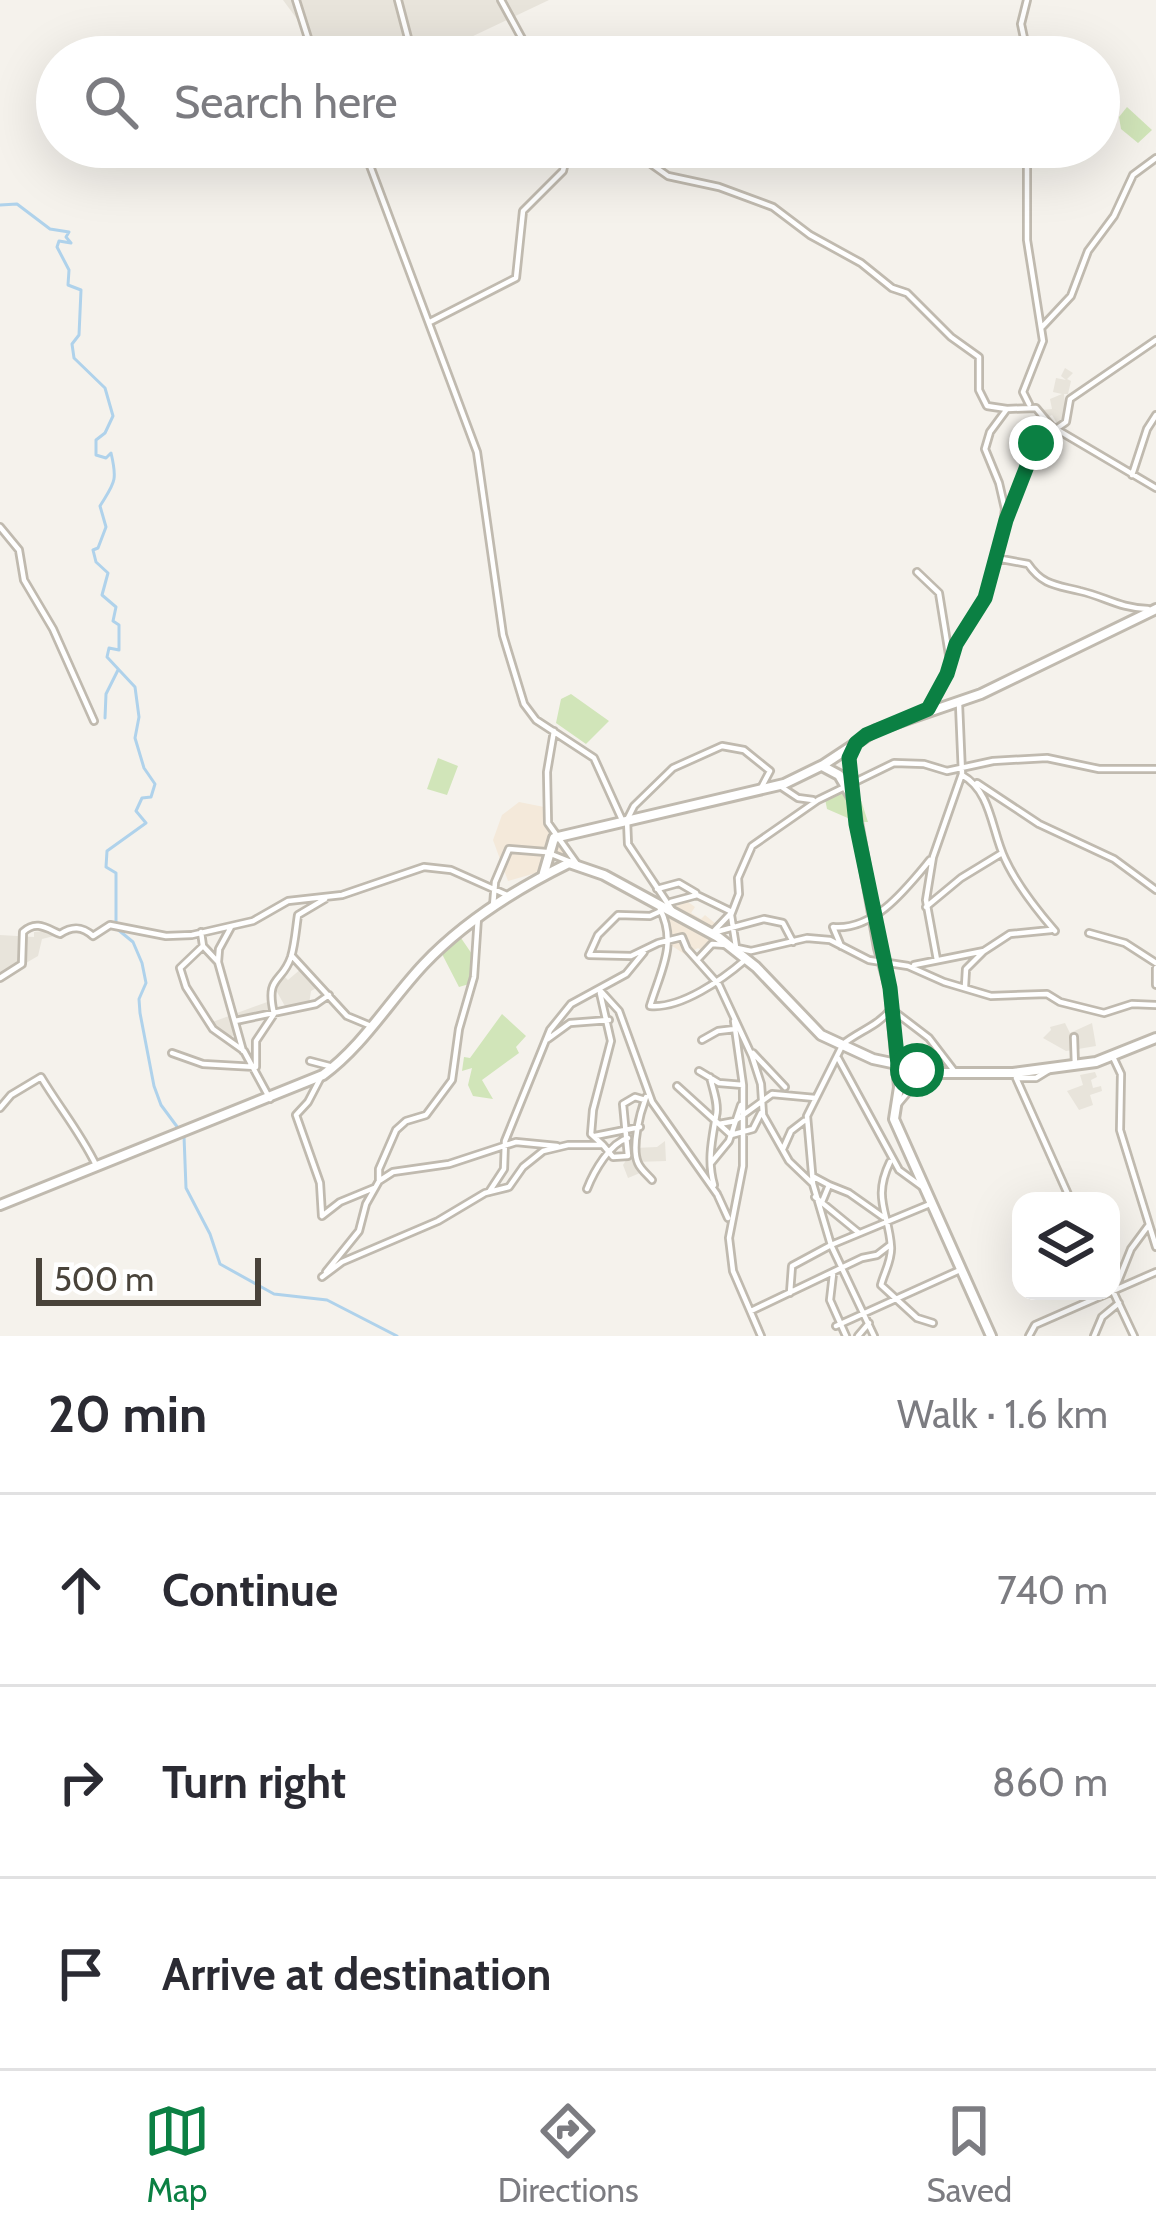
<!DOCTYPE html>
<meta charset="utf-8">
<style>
body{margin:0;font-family:Cabin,sans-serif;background:#f2f2f3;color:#2b2b33}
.controls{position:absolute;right:36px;bottom:36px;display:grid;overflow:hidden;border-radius:24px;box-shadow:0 12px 48px #0002}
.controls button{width:108px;height:108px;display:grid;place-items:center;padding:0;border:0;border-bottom:3px solid #e1e1e2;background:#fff;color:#2b2b33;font:60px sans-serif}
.scale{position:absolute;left:36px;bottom:30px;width:225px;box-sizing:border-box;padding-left:12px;border:6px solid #49433a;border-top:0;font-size:33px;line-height:42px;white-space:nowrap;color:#49433a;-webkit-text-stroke:9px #fff;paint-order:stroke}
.stop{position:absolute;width:36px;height:36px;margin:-27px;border:9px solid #0b8043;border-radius:50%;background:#fff}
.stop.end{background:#0b8043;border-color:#fff;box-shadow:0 3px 12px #0008}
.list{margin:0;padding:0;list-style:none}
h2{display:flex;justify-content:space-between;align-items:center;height:156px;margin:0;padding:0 48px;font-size:51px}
h2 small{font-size:39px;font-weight:400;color:#7c7c81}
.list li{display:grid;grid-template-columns:78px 1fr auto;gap:36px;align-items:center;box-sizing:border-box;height:192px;padding:0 48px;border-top:3px solid #e1e1e2}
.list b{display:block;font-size:45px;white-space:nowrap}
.list em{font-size:39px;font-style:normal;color:#7c7c81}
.icon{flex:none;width:66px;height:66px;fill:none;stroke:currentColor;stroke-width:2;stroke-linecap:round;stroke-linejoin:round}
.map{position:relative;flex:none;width:1156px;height:1336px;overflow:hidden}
.search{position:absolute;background:#fff;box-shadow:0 12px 48px #0002;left:36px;right:36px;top:36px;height:132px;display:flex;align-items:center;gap:30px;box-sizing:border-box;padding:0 42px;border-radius:66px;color:#7c7c81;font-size:45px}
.sheet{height:732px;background:#fff}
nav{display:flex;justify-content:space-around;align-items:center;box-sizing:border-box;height:168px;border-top:3px solid #e1e1e2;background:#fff;font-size:33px;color:#7c7c81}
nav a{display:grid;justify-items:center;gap:6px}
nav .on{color:#0b8043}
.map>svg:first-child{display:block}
</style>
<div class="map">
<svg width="1156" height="1336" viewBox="0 0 1156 1336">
<rect width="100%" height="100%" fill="#f5f2ec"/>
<path fill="#e8e4db" d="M283,0H549L429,57H320L311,38Z
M1065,368L1073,373L1067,379L1071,381L1068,394H1064L1066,417L1058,425L1052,415L1045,418L1042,410L1052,409L1050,399L1062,394L1053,392L1056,378L1066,380L1061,376Z
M54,930V936L42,939L38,956L0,978V935L34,937V932Z
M302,968L320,986L311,991L309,1004L286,1008L272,983L275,976L283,975L288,980Z
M270,1001L273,1013L239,1026L241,1033L224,1039L207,1024Z
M1065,1023L1070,1033L1092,1023L1096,1046L1066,1051L1043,1038L1051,1030L1050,1027Z
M1095,1072L1097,1077L1091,1080L1093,1088L1101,1086L1102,1091L1090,1095L1093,1105L1079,1110L1067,1091L1083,1085L1080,1075Z
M665,1141L666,1161L636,1162L640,1173L628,1178L623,1165L634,1148L657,1147Z"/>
<path fill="#f4e9da" d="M519,802L544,807L546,823L570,853L565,857L548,848L543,871L508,881L493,840L502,815Z
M684,899L695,907L691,913L701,919L705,915L727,933L703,951L698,948L686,955L669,944L664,919Z"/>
<path fill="#d1e5b9" d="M1127,107L1152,130L1138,143L1121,129L1119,117Z
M571,694L609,721L586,744L556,723L561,699Z
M438,758L458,766L447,795L427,789Z
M856,785L868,822H857L827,809L825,799Z
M461,938L474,957L469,984L459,987L442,954Z
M502,1014L526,1036L516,1047L519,1053L482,1080L493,1099L473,1096L468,1085L472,1068L462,1071L464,1057L470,1058Z"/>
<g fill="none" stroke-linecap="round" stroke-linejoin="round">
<path stroke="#afd2eb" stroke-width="3" d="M0,205L17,204L50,229L69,232L66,237L71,243L59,241L57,247L69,270L68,285L81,290L79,335L72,344L74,358L105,388L113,416L105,433L96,440V455L106,458L111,453C118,482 114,483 100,506L106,527L98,548L93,550L96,562L108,573L102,595L116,607L113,621L119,625V650L109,648L107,657L135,687L139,717L135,738L144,768L155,784L151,797L142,798L136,811L146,823L107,851L106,867L116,873V928L133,942L142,963L146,983L139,999L140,1013L154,1086L161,1105L184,1136L186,1188L210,1234L220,1264L274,1294L327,1300L397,1336
M105,718L106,694L118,670"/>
<defs>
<path id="minor" d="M296,0L314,57
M398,0L413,57
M501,0L532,57
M1027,0L1021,24L1028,57
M363,147L477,452L503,635L524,704L536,720L594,758L623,822
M499,147C529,162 548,163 578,147
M616,147L644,159L668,176L719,187L773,207L810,235L861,263L892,288L907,293L951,337L979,357V390L987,406L1007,409
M1027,147V240L1043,341L1023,392L1029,404
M430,322L516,278L523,211L563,171L567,153
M1042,327L1071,296L1088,251L1114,216L1133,175L1156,158
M1132,475L1147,429L1156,415
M1006,520L1036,443L1066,422L1070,399L1156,340
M0,527L19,550L24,580L53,629L94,721
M996,558L1028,564C1043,586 1057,585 1080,591C1106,597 1119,608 1148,609
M917,572L939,593L950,661
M927,710L947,674L956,644L981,606L1000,550L1005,509L999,483L985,449L990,432L1007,409L1036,408L1051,426L1156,488
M554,731L547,772L548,823L577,864
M962,775C992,792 991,830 1005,859C1017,885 1036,909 1055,931
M977,783L1039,824L1114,859L1156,890
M780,786L798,798L813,800
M851,786L852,750
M657,889L679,883L696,893
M671,902L697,895L732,912L712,933
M493,906L495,882L509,849L546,852L571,862
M926,907L961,878L1002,853
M660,909C678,944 660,972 650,1006C681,1009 723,979 745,960
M672,910L628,844L627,820L634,806L673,768L722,746L744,750L770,771L760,790
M661,911L650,916L618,915L598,935L589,955L631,956L658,943L682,937L687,949L719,985L752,1056L761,1084L763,1115L789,1161L813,1184L831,1245L792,1266L790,1293
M231,927L219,949L218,962L243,1051
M201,932L203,946L180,968L186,987L213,1029L244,1051L270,1099
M712,933L764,919L783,923L793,942
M1089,933L1125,943L1156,963
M203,946L218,962
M841,946L833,927C874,931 906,889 930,860
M736,947L731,915L739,894L738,878L752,846L818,800L894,763L924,764L947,771L993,761L1047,758L1099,769H1156
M737,948L751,951L807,938L830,940L869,960L908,966L944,982L991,996L1047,994L1060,1002L1104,1013L1132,1004L1156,1005
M292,956L347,1016L371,1026
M698,959L712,944L726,945
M937,960L926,900L933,857L962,774L959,704
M914,965L984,951L1010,934L1051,930
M1156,968V985
M0,978L22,964L23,932C36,920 46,928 60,934C72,926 82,926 93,936L110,925L166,936L192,935L253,921L288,901L342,895L424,867L451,870L507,895
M965,986L966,969L984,951
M599,989L619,1011L652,1102L717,1194
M600,993L611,1041L593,1110L591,1134L603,1145
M235,1021L316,1004L329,995
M734,1021L743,1085V1166L729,1238L733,1271L761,1336
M1074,1037L1075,1066
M548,1039L570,1023L609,1020
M702,1040L718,1031L735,1029
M172,1053L203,1064L256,1067V1041L274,1014C265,975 282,984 291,957C295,944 296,928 298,915L325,899
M753,1053L785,1087
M1113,1057L1121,1074L1120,1130L1156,1247
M838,1058L899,1170L921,1186
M310,1061L333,1067
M699,1071L719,1083L743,1085
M710,1077C713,1089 719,1105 716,1116C712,1140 707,1161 714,1185
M1016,1078L1071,1201
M1016,1078H1036L1049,1070
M320,1079L308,1102L296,1115L320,1183L322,1216
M677,1086L731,1135L753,1129L761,1113
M646,1097C640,1113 631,1147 638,1163C641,1170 648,1175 652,1180
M898,1104L925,1072
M0,1108L11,1095L41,1077C59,1107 80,1132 96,1165
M719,1124L735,1121L772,1094L815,1098
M595,1136L640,1127
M783,1149L791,1131L804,1121
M890,1162C872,1199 889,1213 891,1247C892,1260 884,1273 881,1285L917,1318L933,1323
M711,1163L729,1141L741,1105
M814,1177L829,1185L822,1202
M379,1181V1169L396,1130L406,1121L426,1115L452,1080L459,1029L474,977L478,917
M813,1184L807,1116L843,1044C859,1031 878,1026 891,1009L929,1038L955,1072
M829,1185L849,1193L883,1217
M587,1189C594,1171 610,1143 628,1138
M489,1192L504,1169L505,1141L550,1030L571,1004L626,974L644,952
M718,1196L728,1218
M815,1197L859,1233
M322,1216L340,1202L374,1188
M326,1272L359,1231L366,1204L379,1181L393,1172L449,1164L516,1142L557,1146
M833,1274L830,1300L846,1336
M322,1277L342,1262L438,1221L485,1193L509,1187L523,1167L543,1151L568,1145H603L613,1157L628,1156L623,1104L635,1097L645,1100
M1111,1287L1134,1336
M1115,1289L1131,1249L1148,1226
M751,1311L862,1258L877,1255L890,1245
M836,1326L960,1270
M858,1336L869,1323
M874,1336L831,1245L930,1204
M1029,1336L1035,1325L1156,1272
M1094,1336L1102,1317L1119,1303"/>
<path id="tertiary" d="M824,767L839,775L853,799L879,948L890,988L899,1087L894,1119L991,1336
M543,876L554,838L784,784L823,765L876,730L981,694L1156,609
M0,1205L323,1075C363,1046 390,1000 424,964C465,921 516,889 569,863L604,875L718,937L756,967L821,1035L873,1059L939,1073H1013L1096,1062L1156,1038"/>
</defs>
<use href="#minor" stroke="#c0baaf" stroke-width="10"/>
<use href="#tertiary" stroke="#c0baaf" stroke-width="14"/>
<use href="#minor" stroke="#fff" stroke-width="4.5"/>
<use href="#tertiary" stroke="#fff" stroke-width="8"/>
</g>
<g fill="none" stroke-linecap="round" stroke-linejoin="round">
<path stroke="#0b8043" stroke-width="15" d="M917,1070L898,1065L890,988L856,824L849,758L856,743L866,735L928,709L947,674L956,644L985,598L1006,520L1036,443"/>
</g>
</svg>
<div class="controls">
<button><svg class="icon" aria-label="layers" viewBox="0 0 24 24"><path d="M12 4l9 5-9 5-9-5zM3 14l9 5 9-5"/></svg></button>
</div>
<div class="scale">500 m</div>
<div class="stop" style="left:917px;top:1070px"></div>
<div class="stop end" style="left:1036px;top:443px"></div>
<div class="search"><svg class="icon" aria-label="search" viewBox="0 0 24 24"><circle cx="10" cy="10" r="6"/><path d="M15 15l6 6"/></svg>Search here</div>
</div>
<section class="sheet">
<h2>20 min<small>Walk · 1.6 km</small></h2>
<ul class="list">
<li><svg class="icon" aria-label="ahead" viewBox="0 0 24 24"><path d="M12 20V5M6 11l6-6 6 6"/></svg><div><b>Continue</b></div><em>740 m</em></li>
<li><svg class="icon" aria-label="right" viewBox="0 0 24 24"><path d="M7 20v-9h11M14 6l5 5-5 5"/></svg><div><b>Turn right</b></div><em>860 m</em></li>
<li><svg class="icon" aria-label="arrive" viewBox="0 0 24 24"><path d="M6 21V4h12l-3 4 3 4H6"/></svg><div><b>Arrive at destination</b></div></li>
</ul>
</section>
<nav>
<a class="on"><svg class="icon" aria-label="map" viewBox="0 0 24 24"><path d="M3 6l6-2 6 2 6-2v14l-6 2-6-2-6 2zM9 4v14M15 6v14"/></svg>Map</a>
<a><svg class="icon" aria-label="directions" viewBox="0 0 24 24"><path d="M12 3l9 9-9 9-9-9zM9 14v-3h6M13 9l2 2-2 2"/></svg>Directions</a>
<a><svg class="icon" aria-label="saved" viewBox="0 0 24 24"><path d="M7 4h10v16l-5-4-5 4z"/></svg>Saved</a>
</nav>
